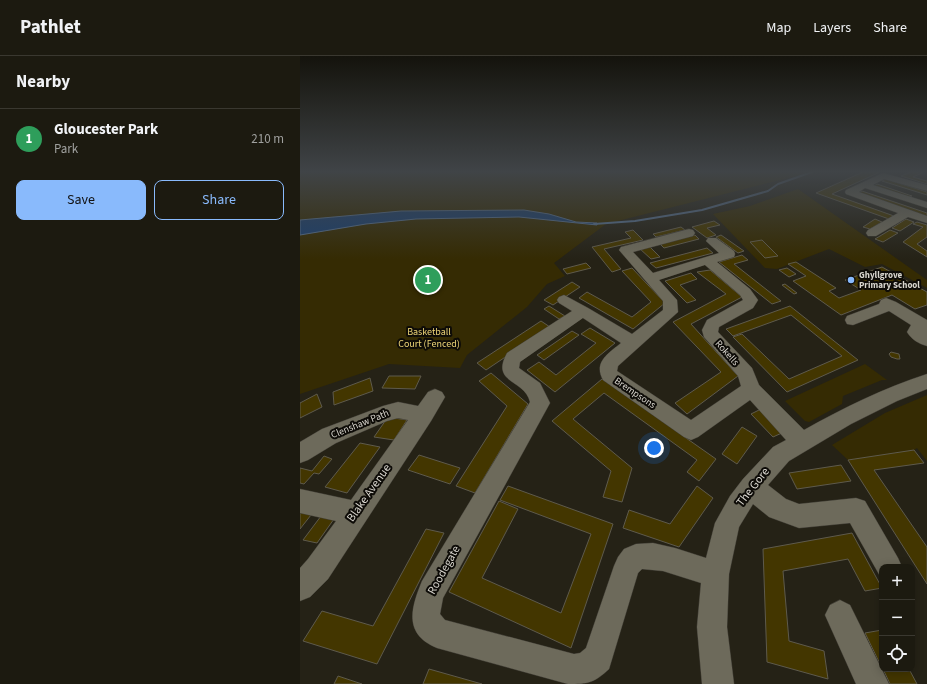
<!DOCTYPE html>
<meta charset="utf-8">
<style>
body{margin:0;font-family:"Source Sans 3",sans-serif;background:#252319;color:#f1f3f6}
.controls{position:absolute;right:12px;bottom:12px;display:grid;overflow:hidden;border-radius:8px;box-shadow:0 2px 10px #0003}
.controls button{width:36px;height:36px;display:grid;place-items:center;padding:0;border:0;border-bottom:1px solid #3a3830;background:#1c1a10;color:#f1f3f6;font:20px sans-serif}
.you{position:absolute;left:354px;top:392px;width:14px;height:14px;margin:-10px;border:3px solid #fff;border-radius:50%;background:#1a73e8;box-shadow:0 0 0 6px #1a73e833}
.badge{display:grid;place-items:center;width:26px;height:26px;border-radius:50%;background:#89bafc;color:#fff;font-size:13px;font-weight:700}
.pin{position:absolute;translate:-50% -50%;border:2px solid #fff;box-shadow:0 1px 4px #0006}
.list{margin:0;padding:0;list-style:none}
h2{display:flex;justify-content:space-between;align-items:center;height:52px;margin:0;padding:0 16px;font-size:17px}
h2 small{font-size:13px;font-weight:400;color:#a0a19f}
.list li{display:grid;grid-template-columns:26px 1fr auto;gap:12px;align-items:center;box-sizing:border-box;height:60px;padding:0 16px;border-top:1px solid #3a3830}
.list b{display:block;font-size:15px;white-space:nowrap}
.list p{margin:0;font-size:13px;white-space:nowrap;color:#a0a19f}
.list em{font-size:13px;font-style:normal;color:#a0a19f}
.actions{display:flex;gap:8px;padding:12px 16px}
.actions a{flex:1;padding:9px 0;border:1px solid #89bafc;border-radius:8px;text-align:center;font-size:14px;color:#89bafc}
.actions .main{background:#89bafc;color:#111}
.icon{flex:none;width:22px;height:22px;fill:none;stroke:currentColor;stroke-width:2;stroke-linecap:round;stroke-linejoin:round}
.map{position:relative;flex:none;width:627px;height:628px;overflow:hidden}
header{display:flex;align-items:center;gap:24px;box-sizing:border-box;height:56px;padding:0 20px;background:#1c1a10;border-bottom:1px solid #3a3830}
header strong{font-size:19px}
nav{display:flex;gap:22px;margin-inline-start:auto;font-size:14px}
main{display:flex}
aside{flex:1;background:#1c1a10}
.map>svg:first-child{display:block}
</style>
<header>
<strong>Pathlet</strong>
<nav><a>Map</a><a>Layers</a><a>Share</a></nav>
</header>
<main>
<aside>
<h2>Nearby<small></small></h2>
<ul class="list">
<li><span class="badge" style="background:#2e9e5b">1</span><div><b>Gloucester Park</b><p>Park</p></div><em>210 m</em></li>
</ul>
<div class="actions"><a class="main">Save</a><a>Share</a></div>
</aside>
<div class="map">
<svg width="627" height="628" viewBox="0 0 627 628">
<rect width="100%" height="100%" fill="#252216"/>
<path fill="#352b03" d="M0,116H512L306,168L254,207L265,220L247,228L227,251L167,299L160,312L89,308L0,338Z
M498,133L627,224V232L582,208L565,211L529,193L477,213L465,212L413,158L450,150Z
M565,308L587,324H582L543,340L542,348L509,366L505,365L485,345Z
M627,339V405L617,392L614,394L548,404L532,389L585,357Z"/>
<path fill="#1b3e6b" stroke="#546c89" d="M224,154L249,158L276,166L297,167V169L219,161L116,163L66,168L0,179V164L101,155Z"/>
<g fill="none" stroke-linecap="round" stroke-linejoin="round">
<path stroke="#546c89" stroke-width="2" d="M294,168L335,165L402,154L468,135L478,128L512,116"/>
</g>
<path fill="#433600" stroke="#5e5a4c" d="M563,116H580L532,138L594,160L589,163L516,137Z
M611,116H624L613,121L627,125V128L601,120Z
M586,123L627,136V139L582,125Z
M577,128L612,140L609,141L574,130Z
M562,135L627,157V161L558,137Z
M575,163L582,166L570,173L563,171Z
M606,163L614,166L600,175L592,172Z
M414,165L420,169L407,172L416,179L407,182L392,171Z
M617,166L627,169V181L617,188L627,195V201L603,186L623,171L613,168Z
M381,171L385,174L356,181L353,178Z
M333,174L343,184L304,193L321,213L312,216L292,191L331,182L325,176Z
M590,174L598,177L583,186L575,183Z
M395,179L399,183L364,192L360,188Z
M421,179L444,195L438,197L416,181Z
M462,184L478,200L465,202L450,186Z
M348,189L360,201L351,203L339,192Z
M407,192L413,197L356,212L350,207Z
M442,199L448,204L434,208L481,245L472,248L419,206Z
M496,206L536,232L529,235L539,242L561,234L545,224L582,211L627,236V249L615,253L592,239L541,259L493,225L506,220L488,208Z
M286,207L291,212L267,218L263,213Z
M332,212L365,247L333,273L279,242L287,236L332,261L351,246L322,215Z
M487,212L496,218L489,221L479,214Z
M410,214L442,241L391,268L438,320L387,358L375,347L421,316L373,266L426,238L397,216Z
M391,217L397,223L380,229L396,244L387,247L365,225Z
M272,226L280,231L253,249L244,244Z
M485,228L497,237L494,238L482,229Z
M249,250L265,260L259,263L244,253Z
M490,250L558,304L487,336L433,281L442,278L489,323L542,300L491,259L433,280L426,273Z
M241,265L250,271L186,314L177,307Z
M290,272L315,287L255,336L227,314L239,306L256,319L296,287L281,278Z
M272,275L279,279L244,304L237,299Z
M591,296L599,298L600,303H597L591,301L589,298Z
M191,317L228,348L175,437L156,430L207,350L179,325Z
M89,320H121L115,333L82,332Z
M70,322L73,335L34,349L33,336Z
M302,323L416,403L399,425L387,416L397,404L304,337L273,363L332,412L322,446L303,441L311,415L252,365Z
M17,338L22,351L0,362V347Z
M461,353L484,376L473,381L451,358Z
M88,361L107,364L94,384L74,381Z
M442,371L457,380L437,408L422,398Z
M60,387L80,391L47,437L25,431Z
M614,394L624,407L574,414L627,491V528L548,404Z
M119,399L160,412L150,428L108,414Z
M24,400L32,403L19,418L14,417L4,428L0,427V412L12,415Z
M541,409L551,425L497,433L489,417Z
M208,430L313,468L271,592L149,536L199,445L218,453L182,522L261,557L291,478L200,444Z
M397,430L413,442L379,491L323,472L329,454L370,468Z
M0,456L11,459L0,473Z
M21,460L34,463L17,487L3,484Z
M126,473L144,477L77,608L3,585L22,555L73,570Z
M552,477L582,532L565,535L548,503L483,515L489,585L524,595L528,623L467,606L463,493Z
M582,574V612L565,577Z
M129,613L182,628H123Z
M583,613H609L617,628H590Z
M38,620L62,628H34Z"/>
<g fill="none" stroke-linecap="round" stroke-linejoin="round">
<defs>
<path id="minor" d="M583,117L627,129V135L584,123L573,129L627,146V152L565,132L559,136L627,160V167L608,161L576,180H568L566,177L568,174L598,157L546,138L545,136L546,134Z
M389,173L393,174L395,177L393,180L333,196L353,217L419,197L406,185L408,182H416L434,195L435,198L434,201L417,206L450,233L458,244L453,252L419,271L418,276L452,312L459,329L504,374C543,352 584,332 627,318V333L597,345L551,368L489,405L468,429L486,443L499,448L556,442L565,445L598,502L602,511H582V522L580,520L550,467L499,472L469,461L453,448L439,471L429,518L427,571L434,628H402L397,571L401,527L363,515L342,513L338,517L309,613C294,627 288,628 268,628L137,592C103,578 111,552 122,525L230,346C225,323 190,328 207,297L272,255L259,247L257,244L259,241L264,239L288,252L332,278L363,254V245L319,194L321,191ZM405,209L440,239L443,244L407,264L402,274L404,281L438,320L441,330L391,364L317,315L318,310L378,256L377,244L359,224ZM283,262L321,287C309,297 293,306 303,324L384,381L391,384L398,381L450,344L486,384L473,391L443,423L430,440L415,467L406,502L375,492L353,487L336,488L324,493L318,501L314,510L286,592L280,597L274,598L145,564L140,558L143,542L250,347L240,327L219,312L220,306Z
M586,242L596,246L627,264V290C619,288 611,283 607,276L611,269L589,255L553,269L547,268L545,264L547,260L579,248L581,244Z
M135,333L142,336L145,341L131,365L28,523L10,541L0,545V512L8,503L36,465L0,457V433L51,444L108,364L98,362L87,365L36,387L8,404L0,407V386L22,373L83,350L98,346L118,350L128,336Z
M540,544L550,549L589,628H556L525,559L530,549Z"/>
</defs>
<use href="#minor" stroke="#3f3c34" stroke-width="1"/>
<use href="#minor" fill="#6d6a5b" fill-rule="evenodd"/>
</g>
<linearGradient id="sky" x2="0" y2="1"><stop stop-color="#14130c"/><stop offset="0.57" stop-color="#404447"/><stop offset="1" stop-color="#404447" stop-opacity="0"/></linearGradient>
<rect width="627" height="203" fill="url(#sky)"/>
<circle fill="#89bafc" stroke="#0d0b07" stroke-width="1.5" cx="551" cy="224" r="4"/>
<g text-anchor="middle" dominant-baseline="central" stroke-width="4" stroke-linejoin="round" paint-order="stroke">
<g font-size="9" font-weight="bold" fill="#d9d6cf" stroke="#0d0b07" text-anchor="start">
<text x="559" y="219">Ghyllgrove<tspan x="559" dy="10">Primary School</tspan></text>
</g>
<g font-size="10" fill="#eed577" stroke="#0d0b07">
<text x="129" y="276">Basketball<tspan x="129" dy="12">Court (Fenced)</tspan></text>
</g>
<g font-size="10" fill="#d9d6cf" stroke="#0d0b07">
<text transform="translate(427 297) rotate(48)">Rokells</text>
<text transform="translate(335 337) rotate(34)">Brempsons</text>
<text transform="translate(60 368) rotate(-22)">Clenshaw Path</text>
</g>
<g font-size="12" fill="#d9d6cf" stroke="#0d0b07">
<text transform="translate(453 431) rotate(-52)">The Gore</text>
<text transform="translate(69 437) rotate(-55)">Blake Avenue</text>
<text transform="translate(144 514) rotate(-61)">Roodegate</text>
</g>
</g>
</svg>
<div class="controls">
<button>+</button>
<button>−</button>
<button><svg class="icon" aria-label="locate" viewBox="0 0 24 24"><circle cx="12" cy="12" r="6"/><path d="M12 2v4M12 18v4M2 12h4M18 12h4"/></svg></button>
</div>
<div class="you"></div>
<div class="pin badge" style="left:128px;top:224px;background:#2e9e5b">1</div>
</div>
</main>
